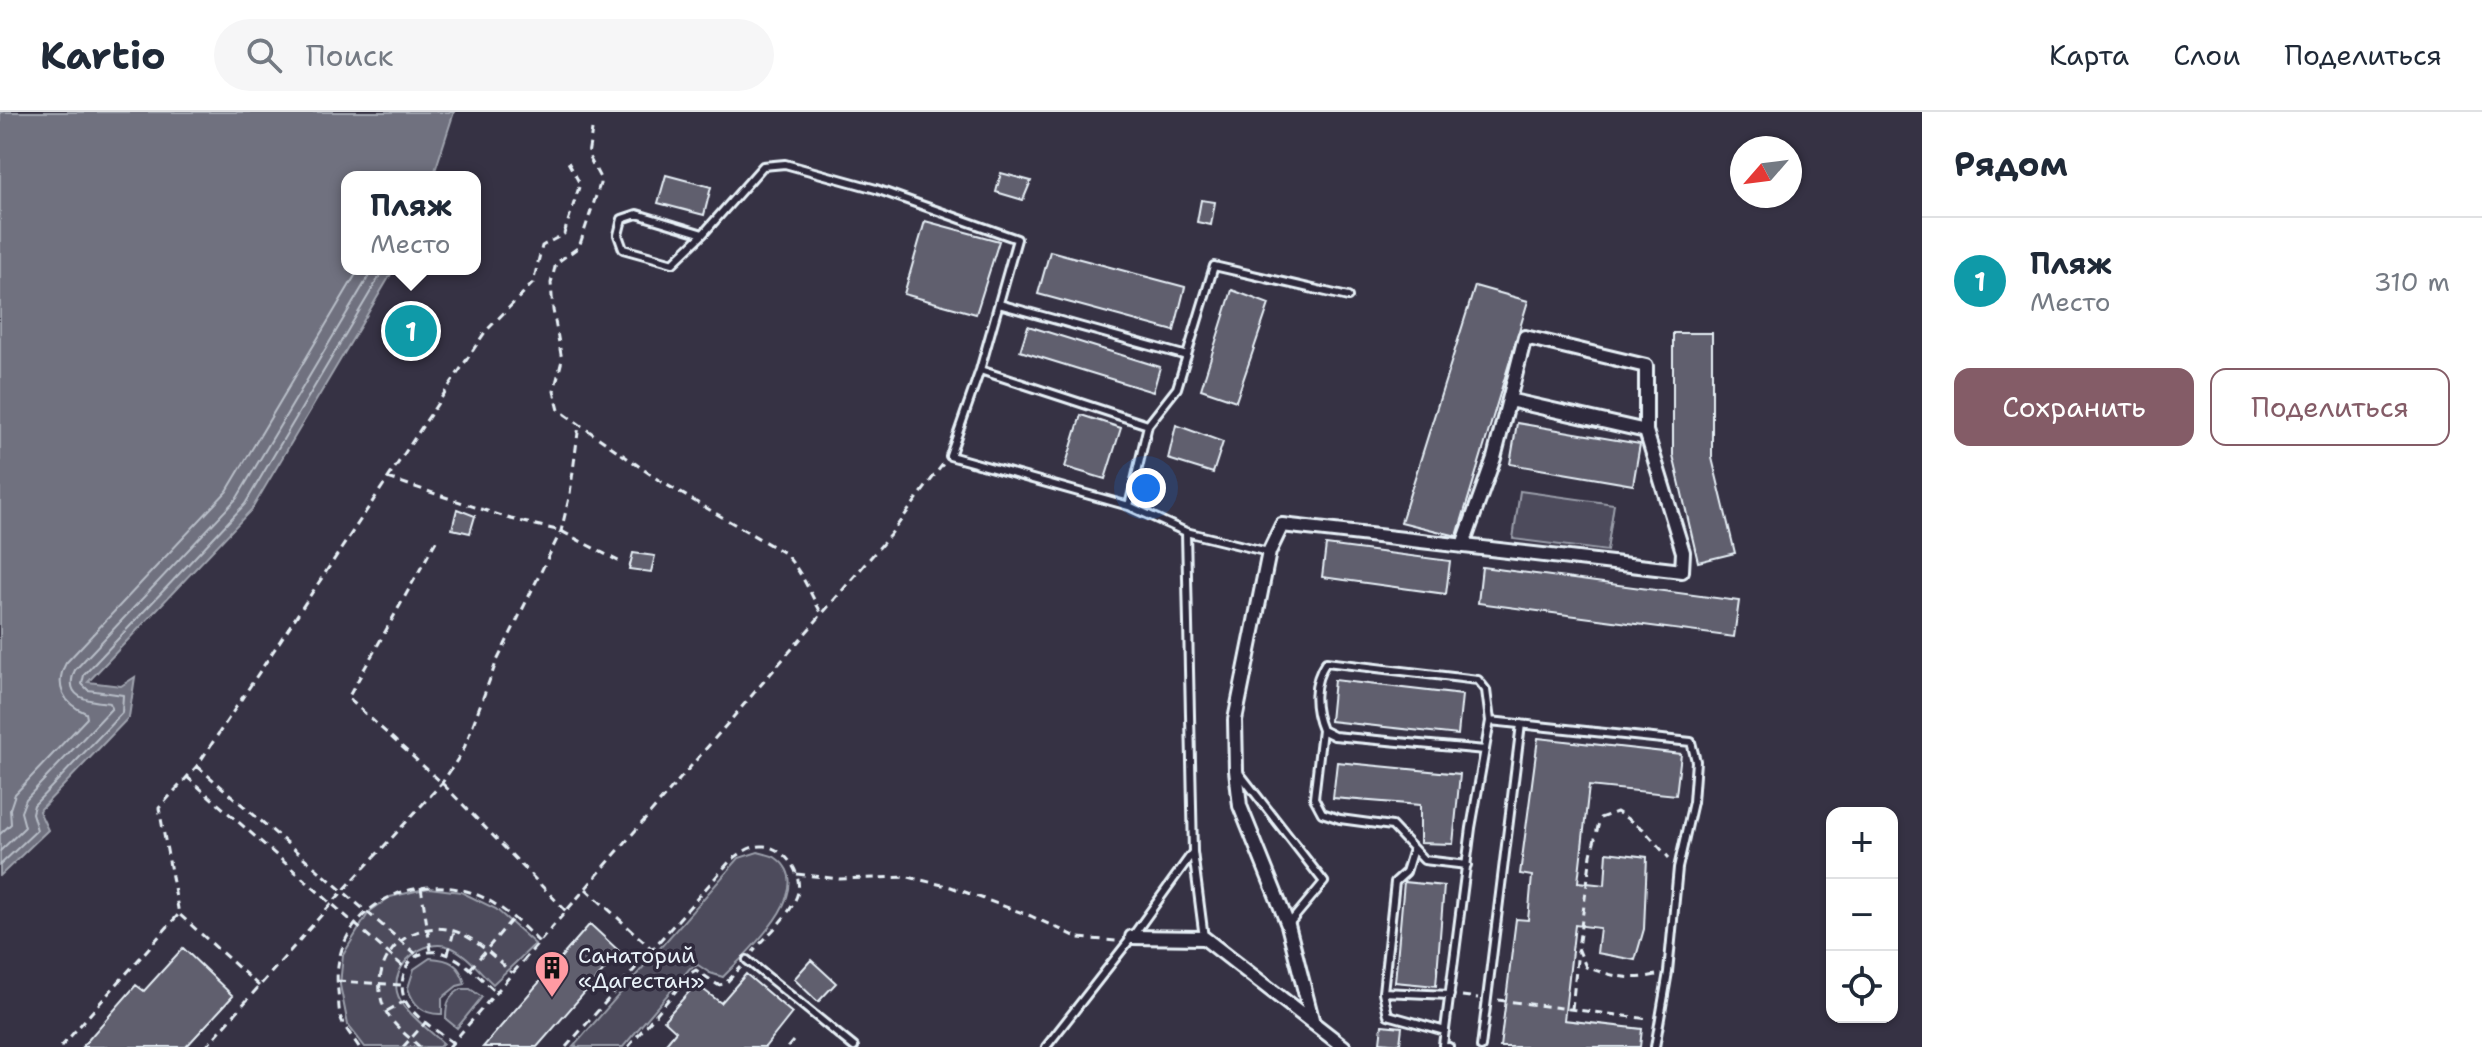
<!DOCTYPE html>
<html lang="ru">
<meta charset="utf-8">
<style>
body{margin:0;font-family:"Shantell Sans",sans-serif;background:#f6f6f7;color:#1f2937}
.controls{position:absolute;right:24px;bottom:24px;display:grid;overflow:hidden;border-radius:16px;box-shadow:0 2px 6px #0004}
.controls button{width:72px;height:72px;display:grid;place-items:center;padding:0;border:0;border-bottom:2px solid #e0e1e3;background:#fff;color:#1f2937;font:40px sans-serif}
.compass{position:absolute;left:1730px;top:24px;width:72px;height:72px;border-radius:50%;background:#fff;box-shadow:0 2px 6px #0004;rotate:242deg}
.you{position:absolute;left:1146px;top:376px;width:28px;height:28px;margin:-20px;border:6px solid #fff;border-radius:50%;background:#1a73e8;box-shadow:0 0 0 12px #1a73e833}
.badge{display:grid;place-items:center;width:52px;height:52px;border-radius:50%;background:#845c67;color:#fff;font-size:26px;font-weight:700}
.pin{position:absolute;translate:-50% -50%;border:4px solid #fff;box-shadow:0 2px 8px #0006}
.popup{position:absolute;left:341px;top:59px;width:140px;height:104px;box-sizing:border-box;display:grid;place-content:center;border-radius:16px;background:#fff;filter:drop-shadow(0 2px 6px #0005);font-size:26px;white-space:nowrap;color:#747a83}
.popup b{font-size:30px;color:#1f2937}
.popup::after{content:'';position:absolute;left:50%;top:100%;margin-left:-16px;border:16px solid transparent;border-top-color:#fff}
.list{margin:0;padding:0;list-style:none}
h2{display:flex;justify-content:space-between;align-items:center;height:104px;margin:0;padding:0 32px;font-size:34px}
h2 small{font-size:26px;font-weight:400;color:#747a83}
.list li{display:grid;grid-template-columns:52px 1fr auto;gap:24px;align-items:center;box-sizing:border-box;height:128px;padding:0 32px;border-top:2px solid #e0e1e3}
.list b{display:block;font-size:30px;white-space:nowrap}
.list p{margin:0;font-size:26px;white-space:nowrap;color:#747a83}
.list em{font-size:26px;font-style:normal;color:#747a83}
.actions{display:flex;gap:16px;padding:24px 32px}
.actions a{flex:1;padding:18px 0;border:2px solid #845c67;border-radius:16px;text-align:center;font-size:28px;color:#845c67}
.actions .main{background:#845c67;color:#fff}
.icon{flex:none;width:44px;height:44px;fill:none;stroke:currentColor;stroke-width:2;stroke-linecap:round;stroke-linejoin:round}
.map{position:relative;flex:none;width:1922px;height:935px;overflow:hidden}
header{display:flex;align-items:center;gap:48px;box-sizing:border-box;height:112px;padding:0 40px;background:#fff;border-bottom:2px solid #e0e1e3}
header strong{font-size:38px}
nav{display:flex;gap:44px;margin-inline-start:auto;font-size:28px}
.search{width:560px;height:72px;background:#f6f6f7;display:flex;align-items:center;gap:20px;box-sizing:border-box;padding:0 28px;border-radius:44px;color:#747a83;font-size:30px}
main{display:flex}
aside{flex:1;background:#fff}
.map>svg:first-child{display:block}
</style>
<header>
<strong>Kartio</strong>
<div class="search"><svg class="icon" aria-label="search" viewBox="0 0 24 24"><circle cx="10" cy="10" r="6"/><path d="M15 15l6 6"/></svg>Поиск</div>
<nav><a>Карта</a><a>Слои</a><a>Поделиться</a></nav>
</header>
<main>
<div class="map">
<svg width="1922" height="935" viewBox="0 0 1922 935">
<rect width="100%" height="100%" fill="#363244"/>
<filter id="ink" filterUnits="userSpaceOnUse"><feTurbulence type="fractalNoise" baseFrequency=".0125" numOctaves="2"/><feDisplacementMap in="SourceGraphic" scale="16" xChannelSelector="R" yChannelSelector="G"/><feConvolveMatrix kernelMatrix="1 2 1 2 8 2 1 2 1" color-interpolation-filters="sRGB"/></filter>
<g filter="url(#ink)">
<path fill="#4d4b5c" stroke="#9a9eaa" stroke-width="2" d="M1520,379L1614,392L1607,439L1513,427Z
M758,740C764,742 772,743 776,746C820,777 745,842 723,865L710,861L698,853L690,856L623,935H573L739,746Z
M429,776L461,780L496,797L535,832L493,872C481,861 466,841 450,835C424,825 391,853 397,880C400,896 430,919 443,931L439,935H365L348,913L340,873L343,843L369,800L390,785Z
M430,846C450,847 460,852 465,872L457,874L442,886V902C423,903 413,893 408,876L414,857Z
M461,877H470L482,885L457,916L446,907C446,892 448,885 461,877Z"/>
<path fill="#70717f" stroke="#a0a4af" stroke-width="2" d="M0,0H454L433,65H347V157H394L252,397L88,570L121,574L135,565L129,605L39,699L48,718L0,764Z"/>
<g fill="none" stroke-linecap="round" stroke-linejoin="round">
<path stroke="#b8bec8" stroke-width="2" d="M0,722L11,712L10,697L15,682L87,606L86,601C63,592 54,573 66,551L227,379L359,157
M0,739L25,715L21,700L26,687L112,596L110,591C90,589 62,587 75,558L237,386L373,157
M0,753L37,718L32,701L34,693L122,601L123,583L88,578L82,572L84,563L245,392L384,157"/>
</g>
<path fill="#605e6e" stroke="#e8f1f8" stroke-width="2" d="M1001,61L1031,69L1023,88L996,80Z
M666,63L711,75L704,103L658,91Z
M1201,88L1215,90L1211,113L1197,110Z
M925,109L999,129L976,202L904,182Z
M1050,139L1185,175L1174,219L1038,182Z
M1475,174L1528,189L1457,424L1401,410Z
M1232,178L1269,192L1236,289L1201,277Z
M1028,214L1160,255L1153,280L1020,239Z
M1673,221H1712V346L1735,441L1698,450L1673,343Z
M1081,303L1121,316L1105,367L1065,355Z
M1517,311L1640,332L1633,373L1510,352Z
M1176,313L1223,330L1213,361L1168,347Z
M457,397L475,404L470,421L452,417Z
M1326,433L1450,449L1446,482L1322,465Z
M633,441L655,444L651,460L629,457Z
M1482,455L1739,489L1734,525L1478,491Z
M1334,568L1462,583L1458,623L1330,609Z
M1538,626L1681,642L1676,683L1589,674L1578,770L1605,773L1607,740L1647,745L1644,817L1635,848L1597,841L1600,816L1575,813L1564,908L1642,917L1640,935H1500L1516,807L1528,808L1532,764L1520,762Z
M1337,650L1460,662L1453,732L1420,731V693L1333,686Z
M1404,770L1444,774L1436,874L1395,870Z
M590,812L620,840L537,935H483Z
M183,836L233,884L186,935H82L136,873L144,879Z
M811,848L836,871L818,890L794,867Z
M746,862L792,901L765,935H663L676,919L664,908L696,872L721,891Z
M1382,913L1402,915L1400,932L1380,930Z"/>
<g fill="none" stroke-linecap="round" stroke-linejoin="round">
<defs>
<path id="lane" d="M703,122L673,151L623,137L618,123L622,107L637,102L703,122L763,54L785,52L876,77L1017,127L980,258L950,344L1129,394L1186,420L1193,740L1132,825L1046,935
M999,192L1187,244
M980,258L1148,313
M1129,394L1148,313L1177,276L1214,154L1348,185
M1186,420L1268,440
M1322,618L1314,686L1322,701L1340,707L1392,714L1424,748L1467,753
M1485,638L1334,624L1322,618C1313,596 1312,571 1326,550L1478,568L1486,578L1490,609
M1240,662L1324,770L1288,813
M1413,737L1406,760L1395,770L1383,880L1388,903L1445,919
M1193,740L1204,826
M747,848L854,935
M1383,880L1450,883
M1449,935L1443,933L1471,716L1490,609L1691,630L1696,649L1693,690L1678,756L1668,860L1655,935
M1481,935L1521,612"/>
<path id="street" d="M1509,288L1646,319
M1132,825L1204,826L1344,935
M1313,911L1288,813L1240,694L1236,658L1235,608L1269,440L1282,413L1682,459L1683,440L1646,319V254L1525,225L1494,346L1463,433"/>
</defs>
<use href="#lane" stroke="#e8f1f8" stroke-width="12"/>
<use href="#street" stroke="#e8f1f8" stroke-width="18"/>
<path stroke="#e8f1f8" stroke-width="3" stroke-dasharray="8 6" stroke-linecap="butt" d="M592,18L588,43L600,66V72L579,135L556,151L551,171L553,198L562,248L554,279L559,298L660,369L784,441C802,459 809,480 822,502
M388,366L511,407L561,419L620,450
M436,429L348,586L442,671L566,799
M197,654L417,843
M186,664L405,856
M797,762L839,767L908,765L951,775L1031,804L1079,826L1116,829
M421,775L431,839
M586,777L651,836
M448,842L454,819
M470,857L514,805
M1656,863C1630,869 1611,864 1586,855L1578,836L1591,743L1600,706L1617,700L1643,717L1669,746
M337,869L401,873
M259,874L179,802L159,696L197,654L485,220L533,171L542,134L564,122L580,72L568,50
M1462,884L1478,886
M1498,888L1649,907
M1572,897L1578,838
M387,899L405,889
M453,931C438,919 415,906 406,890C401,881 401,868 405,859C407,852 414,844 421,842C450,831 475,862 495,879
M61,935L178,803
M206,935L332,791L442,671L463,639L496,551L561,419L570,382L579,313
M359,935C354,927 346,918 342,909C338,901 339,888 338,879C329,809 394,764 458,777C491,783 517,808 540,831
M403,935L426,910
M420,935C407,923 389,911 383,893C368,850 406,807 451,818C474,824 495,846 512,861
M449,935L890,423L943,352
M566,935L730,749C741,741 750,733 764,734C784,736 802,759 798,780C793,801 767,823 753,840
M628,935L691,861L696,858L718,873L725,872L741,855
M788,935L793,929"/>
<use href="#lane" stroke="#2f2a3d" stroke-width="6"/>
<use href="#street" stroke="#2f2a3d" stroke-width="12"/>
</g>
</g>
<defs>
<symbol id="building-pin" viewBox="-11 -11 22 30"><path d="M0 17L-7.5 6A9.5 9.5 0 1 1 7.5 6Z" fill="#ff9aa2" stroke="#2f2a3d"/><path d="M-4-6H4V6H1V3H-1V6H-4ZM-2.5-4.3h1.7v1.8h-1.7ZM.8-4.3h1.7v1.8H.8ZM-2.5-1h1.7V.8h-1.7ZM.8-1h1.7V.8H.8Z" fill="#111"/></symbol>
</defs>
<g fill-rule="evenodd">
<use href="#building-pin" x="532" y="836" width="40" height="54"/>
</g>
<g text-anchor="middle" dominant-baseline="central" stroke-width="7" stroke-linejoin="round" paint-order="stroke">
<g font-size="22" fill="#e8f1f8" stroke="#2f2a3d" text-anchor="start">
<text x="578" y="843">Санаторий<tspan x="578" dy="25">«Дагестан»</tspan></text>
</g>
</g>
</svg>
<div class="controls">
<button>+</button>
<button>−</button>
<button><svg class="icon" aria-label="locate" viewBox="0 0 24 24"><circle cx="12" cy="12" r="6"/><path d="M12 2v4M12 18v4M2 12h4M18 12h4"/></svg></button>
</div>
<svg class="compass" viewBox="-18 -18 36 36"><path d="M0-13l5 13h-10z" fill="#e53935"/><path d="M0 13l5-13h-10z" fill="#747a83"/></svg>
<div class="you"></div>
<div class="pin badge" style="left:411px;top:219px;background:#0f9aa8">1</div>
<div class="popup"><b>Пляж</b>Место</div>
</div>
<aside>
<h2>Рядом<small></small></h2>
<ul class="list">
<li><span class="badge" style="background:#0f9aa8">1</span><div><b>Пляж</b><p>Место</p></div><em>310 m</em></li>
</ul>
<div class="actions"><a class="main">Сохранить</a><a>Поделиться</a></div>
</aside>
</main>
